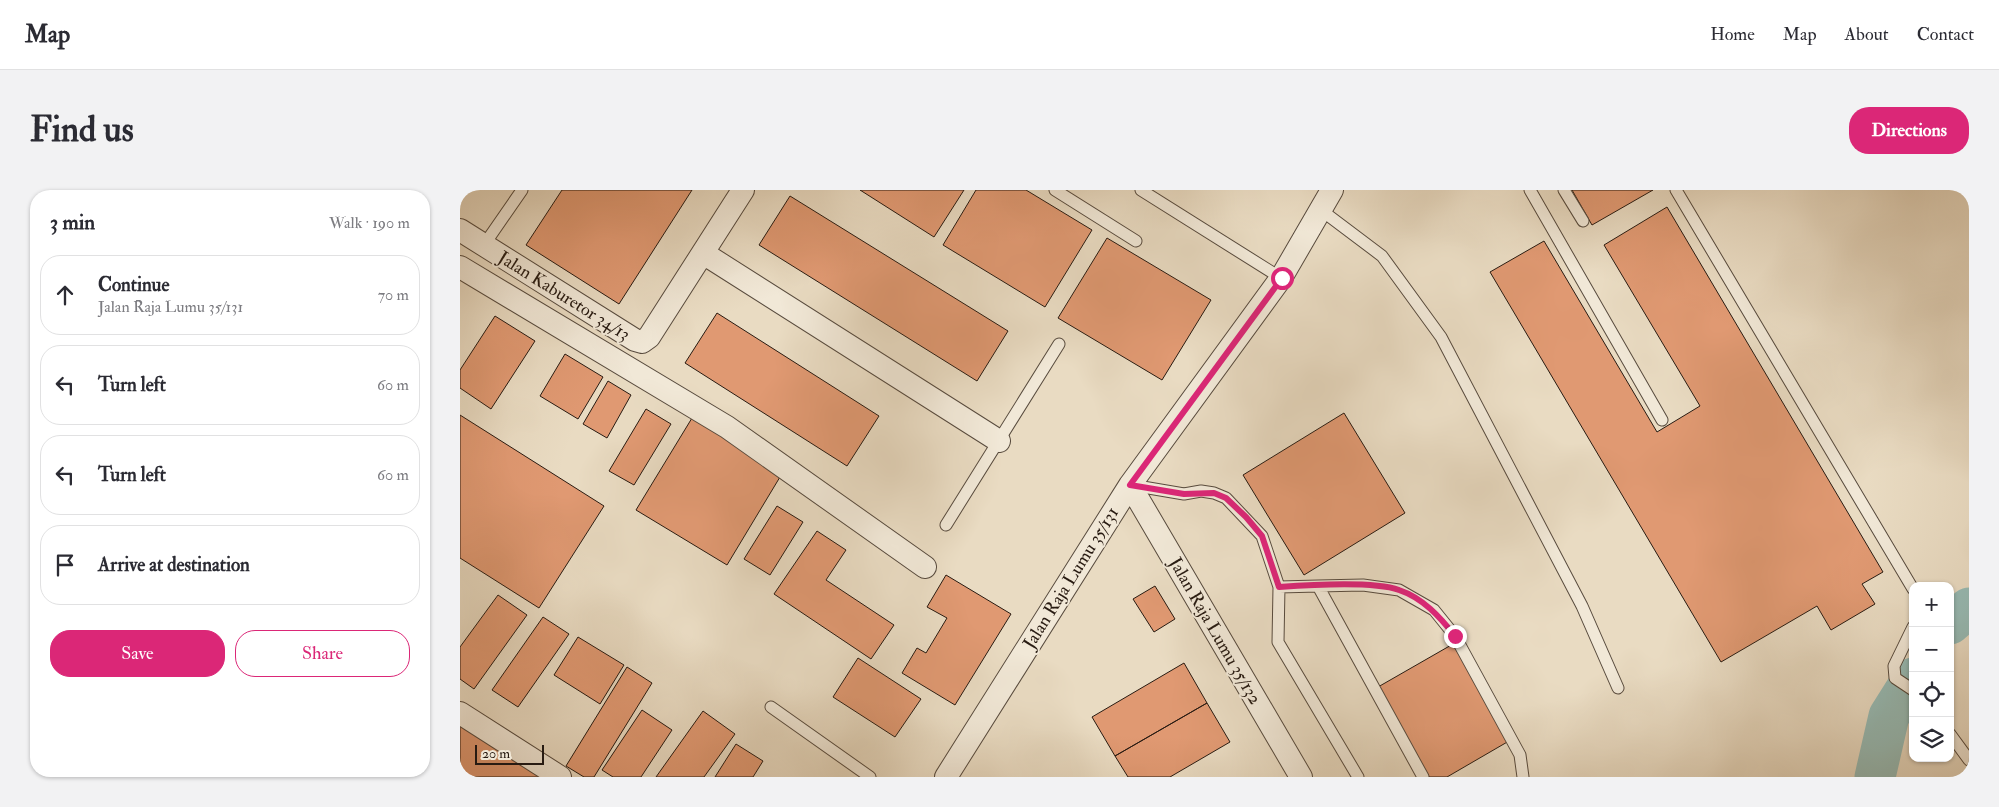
<!DOCTYPE html>
<meta charset="utf-8">
<style>
body{margin:0;font-family:"IM FELL Double Pica",serif;background:#f2f2f3;color:#2b2b33}
.controls{position:absolute;right:15px;bottom:15px;display:grid;overflow:hidden;border-radius:10px;box-shadow:0 1px 4px #0004}
.controls button{width:45px;height:45px;display:grid;place-items:center;padding:0;border:0;border-bottom:1px solid #e1e1e2;background:#fff;color:#2b2b33;font:25px sans-serif}
.scale{position:absolute;left:15px;bottom:12px;width:69px;box-sizing:border-box;padding-left:5px;border:2px solid #281b12;border-top:0;font-size:14px;line-height:18px;white-space:nowrap;color:#281b12;-webkit-text-stroke:4px #f1e8d7;paint-order:stroke}
.stop{position:absolute;width:15px;height:15px;margin:-11px;border:4px solid #db2777;border-radius:50%;background:#fff}
.stop.end{background:#db2777;border-color:#fff;box-shadow:0 1px 5px #0008}
.list{margin:0;padding:0;list-style:none}
h2{display:flex;justify-content:space-between;align-items:center;height:65px;margin:0;padding:0 20px;font-size:21px}
h2 small{font-size:16px;font-weight:400;color:#7c7c81}
.list li{display:grid;grid-template-columns:32px 1fr auto;gap:15px;align-items:center;box-sizing:border-box;height:80px;margin:0 10px 10px;padding:0 10px;border:1px solid #e1e1e2;border-radius:20px}
.list b{display:block;font-size:19px;white-space:nowrap}
.list p{margin:0;font-size:16px;white-space:nowrap;color:#7c7c81}
.list em{font-size:16px;font-style:normal;color:#7c7c81}
.actions{display:flex;gap:10px;padding:15px 20px}
.actions a{flex:1;padding:11px 0;border:1px solid #db2777;border-radius:20px;text-align:center;font-size:18px;color:#db2777}
.actions .main{background:#db2777;color:#fff}
.icon{flex:none;width:28px;height:28px;fill:none;stroke:currentColor;stroke-width:2;stroke-linecap:round;stroke-linejoin:round}
.map{position:relative;flex:none;width:1509px;height:587px;overflow:hidden;border-radius:20px}
header{display:flex;align-items:center;gap:30px;box-sizing:border-box;height:70px;padding:0 25px;background:#fff;border-bottom:1px solid #e1e1e2}
header strong{font-size:24px}
nav{display:flex;gap:28px;margin-inline-start:auto;font-size:18px}
.intro{display:flex;align-items:center;justify-content:space-between;box-sizing:border-box;height:120px;padding:0 30px}
h1{margin:0;font-size:35px}
.button{padding:12px 22px;border-radius:20px;background:#db2777;color:#fff;font-size:18px;font-weight:700}
main{display:flex;gap:30px;padding:0 30px}
aside{flex:1;background:#fff;border-radius:20px;box-shadow:0 1px 4px #0004}
.map>svg:first-child{display:block}
</style>
<header>
<strong>Map</strong>
<nav><a>Home</a><a>Map</a><a>About</a><a>Contact</a></nav>
</header>
<div class="intro"><h1>Find us</h1><a class="button">Directions</a></div>
<main>
<aside>
<h2>3 min<small>Walk · 190 m</small></h2>
<ul class="list">
<li><svg class="icon" aria-label="ahead" viewBox="0 0 24 24"><path d="M12 20V5M6 11l6-6 6 6"/></svg><div><b>Continue</b><p>Jalan Raja Lumu 35/131</p></div><em>70 m</em></li>
<li><svg class="icon" aria-label="left" viewBox="0 0 24 24"><path d="M17 20v-9H6M10 6l-5 5 5 5"/></svg><div><b>Turn left</b></div><em>60 m</em></li>
<li><svg class="icon" aria-label="left" viewBox="0 0 24 24"><path d="M17 20v-9H6M10 6l-5 5 5 5"/></svg><div><b>Turn left</b></div><em>60 m</em></li>
<li><svg class="icon" aria-label="arrive" viewBox="0 0 24 24"><path d="M6 21V4h12l-3 4 3 4H6"/></svg><div><b>Arrive at destination</b></div></li>
</ul>
<div class="actions"><a class="main">Save</a><a>Share</a></div>
</aside>
<div class="map">
<svg width="1509" height="587" viewBox="0 0 1509 587">
<rect width="100%" height="100%" fill="#e9dbc2"/>
<filter id="stains"><feTurbulence type="fractalNoise" baseFrequency=".004" numOctaves="4"/><feColorMatrix values="0 0 0 0 .2 0 0 0 0 .09 0 0 0 0 .02 0 0 0 .5 -.17"/></filter>
<radialGradient id="worn" r=".72"><stop offset=".6" stop-color="#630" stop-opacity="0"/><stop offset="1" stop-color="#630" stop-opacity=".3"/></radialGradient>
<g fill="none" stroke-linecap="round" stroke-linejoin="round">
<path stroke="#97bbb5" stroke-width="41" d="M1490,434L1509,418
M1415,587L1429,526L1453,488"/>
</g>
<path fill="#e09972" stroke="#281b12" d="M102,0H232L159,114L66,55Z
M400,0H504L474,47Z
M516,0H566L632,40L585,117L483,55Z
M1112,0H1193L1132,35Z
M330,6L548,141L517,191L299,55Z
M1207,17L1423,382L1402,394L1415,414L1371,440L1357,416L1261,472L1030,82L1084,51L1197,242L1240,216L1144,55Z
M647,48L751,110L702,190L598,128Z
M257,123L419,226L387,276L225,173Z
M35,126L75,151L31,219L0,198V180Z
M105,164L143,187L118,229L80,206Z
M148,191L171,205L147,248L123,234Z
M186,219L211,234L174,295L149,281Z
M884,223L945,323L844,385L783,285Z
M0,225L144,316L79,418L0,368Z
M232,228L323,282L267,375L176,320Z
M317,316L343,332L310,385L284,369Z
M357,341L386,360L366,390L434,435L411,469L314,404Z
M486,385L551,424L495,515L442,483L457,458L466,463L487,428L467,417Z
M695,396L715,429L694,442L673,409Z
M38,405L67,425L14,499L0,489V457Z
M83,427L109,444L58,517L32,500Z
M118,447L164,475L140,514L94,485Z
M993,454L1049,551L987,587H969L918,497Z
M398,468L461,509L435,547L373,507Z
M724,473L747,513L655,566L632,527Z
M167,477L192,493L134,587H124L106,576Z
M747,513L770,552L710,587H668L655,566Z
M182,520L212,540L181,587H153L142,580Z
M243,521L275,544L244,587H196Z
M0,536L85,587H0Z
M276,554L303,571L293,587H255Z"/>
<g fill="none" stroke-linecap="round" stroke-linejoin="round">
<defs>
<path id="lane" d="M595,0L676,51
M681,0L821,88
M1070,0L1202,230
M1104,0L1123,31
M1216,0L1453,399
M861,20L922,66L981,147L1122,416L1158,498
M24,55L62,0
M671,295L724,304L741,301L754,303L766,308L802,346L819,397L818,452L898,587
M486,335L599,154
M858,396L903,395L939,400L974,420L995,446L1060,565L1063,587
M819,397L858,396L963,587
M1453,437L1434,476L1435,488L1453,500
M311,517L410,587
M1490,544L1509,570"/>
<path id="street" d="M0,40L175,150L182,152L189,147L283,0
M243,63L539,251
M0,77L267,237L465,377
M670,295L841,587
M0,523L100,587
M486,587L670,295L821,88L872,0"/>
</defs>
<use href="#lane" stroke="#584b3e" stroke-width="13"/>
<use href="#street" stroke="#584b3e" stroke-width="24"/>
<use href="#lane" stroke="#f1e8d7" stroke-width="11"/>
<use href="#street" stroke="#f1e8d7" stroke-width="22"/>
</g>
<g fill="none" stroke-linecap="round" stroke-linejoin="round">
<path stroke="#db2777" stroke-width="6" d="M822,88L670,295L724,304L754,303L766,308L786,327L802,346L819,397C847,395 914,391 939,400C963,408 980,427 995,446"/>
</g>
<g text-anchor="middle" dominant-baseline="central" stroke-width="4" stroke-linejoin="round" paint-order="stroke">
<g font-size="18" fill="#281b12" stroke="#f1e8d7">
<text transform="translate(104 106) rotate(32)">Jalan Kaburetor 34/13</text>
<text transform="translate(611 388) rotate(-58)">Jalan Raja Lumu 35/131</text>
<text transform="translate(755 441) rotate(60)">Jalan Raja Lumu 35/132</text>
</g>
</g>
<rect width="100%" height="100%" filter="url(#stains)"/>
<rect width="100%" height="100%" fill="url(#worn)"/>
</svg>
<div class="controls">
<button>+</button>
<button>−</button>
<button><svg class="icon" aria-label="locate" viewBox="0 0 24 24"><circle cx="12" cy="12" r="6"/><path d="M12 2v4M12 18v4M2 12h4M18 12h4"/></svg></button>
<button><svg class="icon" aria-label="layers" viewBox="0 0 24 24"><path d="M12 4l9 5-9 5-9-5zM3 14l9 5 9-5"/></svg></button>
</div>
<div class="scale">20 m</div>
<div class="stop" style="left:822px;top:88px"></div>
<div class="stop end" style="left:995px;top:446px"></div>
</div>
</main>
